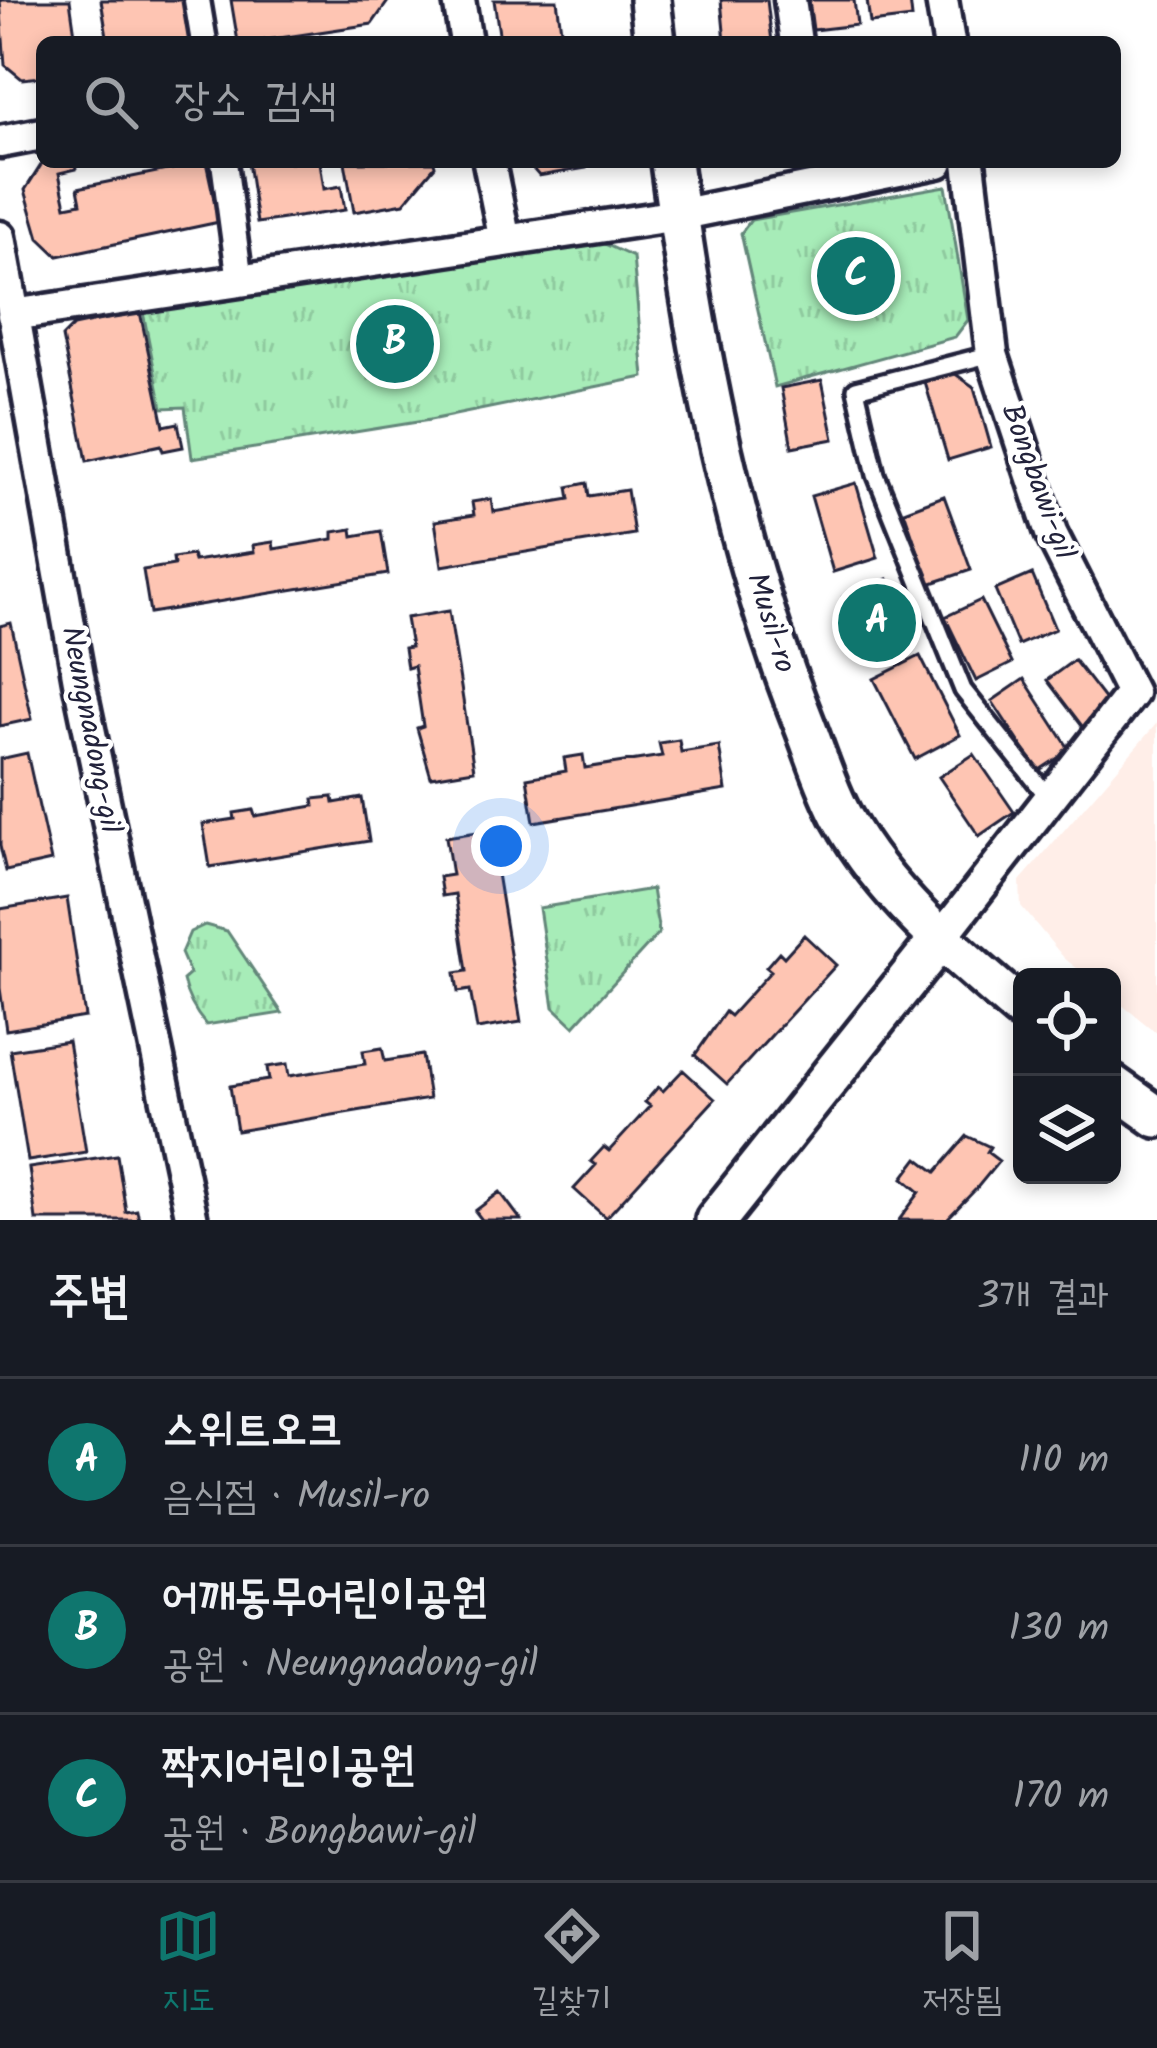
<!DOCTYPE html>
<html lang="ko">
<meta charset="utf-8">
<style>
body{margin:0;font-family:Kalam,"Poor Story",sans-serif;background:#20242c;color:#f1f3f6}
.controls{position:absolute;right:36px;bottom:36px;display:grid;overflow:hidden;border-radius:18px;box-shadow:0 6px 18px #0003}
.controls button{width:108px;height:108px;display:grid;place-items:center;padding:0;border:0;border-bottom:3px solid #363941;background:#171b24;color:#f1f3f6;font:60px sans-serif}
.you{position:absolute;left:501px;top:846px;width:42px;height:42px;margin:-30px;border:9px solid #fff;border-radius:50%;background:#1a73e8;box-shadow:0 0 0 18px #1a73e833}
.badge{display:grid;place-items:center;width:78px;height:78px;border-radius:50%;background:#0f766e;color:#fff;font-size:39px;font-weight:700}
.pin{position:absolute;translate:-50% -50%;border:6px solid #fff;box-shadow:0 3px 12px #0006}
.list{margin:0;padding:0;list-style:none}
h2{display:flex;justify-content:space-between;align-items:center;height:156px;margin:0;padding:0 48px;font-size:51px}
h2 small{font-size:39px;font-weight:400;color:#9ea1a6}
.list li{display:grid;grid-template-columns:78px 1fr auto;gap:36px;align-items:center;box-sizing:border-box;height:168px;padding:0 48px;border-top:3px solid #363941}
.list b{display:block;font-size:45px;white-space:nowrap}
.list p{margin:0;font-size:39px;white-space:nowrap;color:#9ea1a6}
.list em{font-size:39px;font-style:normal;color:#9ea1a6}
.icon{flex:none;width:66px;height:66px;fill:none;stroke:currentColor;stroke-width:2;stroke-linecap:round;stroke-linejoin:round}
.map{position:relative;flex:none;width:1157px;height:1220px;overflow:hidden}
.search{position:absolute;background:#171b24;box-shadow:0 6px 18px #0003;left:36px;right:36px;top:36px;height:132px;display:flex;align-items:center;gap:30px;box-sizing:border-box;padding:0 42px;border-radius:18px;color:#9ea1a6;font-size:45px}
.sheet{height:660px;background:#171b24}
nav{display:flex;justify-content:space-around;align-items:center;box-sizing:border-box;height:168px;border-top:3px solid #363941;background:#171b24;font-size:33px;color:#9ea1a6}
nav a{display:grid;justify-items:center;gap:6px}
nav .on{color:#0f766e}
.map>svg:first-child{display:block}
</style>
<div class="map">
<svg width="1157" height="1220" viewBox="0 0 1157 1220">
<defs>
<pattern id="grass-tufts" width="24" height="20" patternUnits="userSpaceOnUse" patternTransform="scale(3)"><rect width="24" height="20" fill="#a7ecb8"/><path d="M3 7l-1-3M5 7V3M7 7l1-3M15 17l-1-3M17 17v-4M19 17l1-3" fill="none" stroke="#8fca9f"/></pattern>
</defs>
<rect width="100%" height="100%" fill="#fff"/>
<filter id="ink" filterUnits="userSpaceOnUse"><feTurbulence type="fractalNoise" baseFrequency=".00833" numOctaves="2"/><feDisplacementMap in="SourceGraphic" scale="24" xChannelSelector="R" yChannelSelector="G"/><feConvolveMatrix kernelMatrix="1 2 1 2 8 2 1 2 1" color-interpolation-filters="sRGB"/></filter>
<g filter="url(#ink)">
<path fill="#ffeee8" d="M1157,723V1033L1112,997V977H1088L1064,958L1021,906L1020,881Z"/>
<path fill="url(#grass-tufts)" stroke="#64877a" stroke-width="3" d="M946,186L968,320L955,337L775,387L741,233L751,220Z
M598,241L633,257L644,377L430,420L192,458L185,407L162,408L143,312Z
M652,889L659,933L574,1026L554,1007L539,908Z
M205,925L227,931L282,1013L206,1025C194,1011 187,998 183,980L190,974L181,953L190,932Z"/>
<path fill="#fec5b3" stroke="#22223b" stroke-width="3" d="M0,0H70L76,42H42V77L22,79L5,65Z
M101,0H185L192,42H108Z
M231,0H389L372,24L253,42H238Z
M494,0H557L561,30L500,40Z
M721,0H767L772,42H725Z
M809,0H854L857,25L813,30Z
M867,0H910L912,18L870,23Z
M43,162H75L76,169L59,173L66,206L81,203L78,188L206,162L219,222L58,256L39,238L25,190Z
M248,162H320L324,189L341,186L345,210L257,223Z
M345,162H434L435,166L404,203L354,212Z
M527,162H585L586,168L539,176Z
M140,312L164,426L178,423L183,447L163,451L161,445L87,461L62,337L73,326Z
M951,371L974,387L991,447L948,460L924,379Z
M822,380L834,439L792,447L781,388Z
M587,483L589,496L627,490L634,534L442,566L435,521L474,515L472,502L491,499L493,512L570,499L568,487Z
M856,483L878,558L833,572L811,496Z
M944,496L971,570L929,584L904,511Z
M352,529L353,536L381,531L388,574L150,613L143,570L174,565L173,558L192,555L194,561L254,552L253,545L273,542L274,549L333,539V532Z
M1032,574L1055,629L1018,645L995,590Z
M888,579L914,644L868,662L843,597Z
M981,600L1012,663L976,681L945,617Z
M449,611L474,770L431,777L417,728L423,726L414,666L407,668L404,648L411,647L406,618Z
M11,623L32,719L0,726V626Z
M920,656L960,735L915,759L874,679Z
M1074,660L1105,700L1104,722L1088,734L1047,680Z
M1024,679L1070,750L1038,771L992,701Z
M679,740L681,752L719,746L726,790L534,822L527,778L566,771L564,758L583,755L585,768L662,756L659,743Z
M27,753L51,861L6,871L0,846V759Z
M974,754L1014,812L979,836L939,777Z
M333,797L334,803L362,798L369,841L210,867L203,824L235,819L234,813L253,810L255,816L314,806L313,799Z
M490,830L521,1022L477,1029L470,990L458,992L455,973L467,971L455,894L442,896L439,877L452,875L446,837Z
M67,898L85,1017L6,1030L0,988V909Z
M804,935L836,965L727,1084L695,1055L725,1012L730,1016L771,971L766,967L779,952L784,957Z
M68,1041L86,1152L28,1161L10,1050Z
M382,1048L385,1061L422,1055L429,1099L237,1131L230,1086L269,1080L267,1067L287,1064L289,1076L365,1064L363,1051Z
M683,1070L715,1099L606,1218L574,1189L596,1165L591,1161L604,1147L609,1151L650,1106L645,1102L658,1087L663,1091Z
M967,1136L990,1147L987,1152L999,1161L976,1189L946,1220H899L920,1192L903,1178L918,1158L936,1172Z
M117,1155L126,1212L137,1210L139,1220H36L29,1168Z
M500,1192L521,1220H482L475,1211Z"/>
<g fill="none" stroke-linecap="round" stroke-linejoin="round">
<defs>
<path id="service" d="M992,354L856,389L876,475L963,690L1049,798"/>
<path id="pedestrian" d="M197,0L204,42
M224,162L240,281"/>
<path id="minor" d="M459,0L466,42
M790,0L796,42
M942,0L949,42
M0,142L42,134
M489,162L505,241
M0,237L79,681L192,1220
M13,315L678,215L938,162
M940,939L1132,693L1051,533L992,354L969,162"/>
<path id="tertiary" d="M650,0L655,42
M671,162C696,352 734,548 805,726C817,757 827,790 843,819C886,896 956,954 1022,1010
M1112,1085L1157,1117
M716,1220L940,939"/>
</defs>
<use href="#service" stroke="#22223b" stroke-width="24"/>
<use href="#pedestrian" stroke="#22223b" stroke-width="33"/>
<use href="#minor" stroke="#22223b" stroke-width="39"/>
<use href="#tertiary" stroke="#22223b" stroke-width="48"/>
<use href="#service" stroke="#fff" stroke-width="15"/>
<use href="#pedestrian" stroke="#fff" stroke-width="24"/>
<use href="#minor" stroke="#fff" stroke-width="30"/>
<use href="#tertiary" stroke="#fff" stroke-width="39"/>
</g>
</g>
<g text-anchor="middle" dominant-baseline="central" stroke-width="9" stroke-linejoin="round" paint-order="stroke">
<g font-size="30" fill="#22223b" stroke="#fff">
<text transform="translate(1037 482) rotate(70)">Bongbawi-gil</text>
<text transform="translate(770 623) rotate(73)">Musil-ro</text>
<text transform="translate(90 730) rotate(79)">Neungnadong-gil</text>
</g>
</g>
</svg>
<div class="controls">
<button><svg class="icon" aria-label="locate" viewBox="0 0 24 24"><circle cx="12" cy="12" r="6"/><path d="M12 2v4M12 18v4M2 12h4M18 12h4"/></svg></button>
<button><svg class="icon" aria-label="layers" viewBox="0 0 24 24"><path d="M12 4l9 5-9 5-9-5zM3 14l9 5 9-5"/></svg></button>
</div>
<div class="you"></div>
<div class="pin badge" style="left:877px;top:623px">A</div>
<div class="pin badge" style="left:395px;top:344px">B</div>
<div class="pin badge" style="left:856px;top:276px">C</div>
<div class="search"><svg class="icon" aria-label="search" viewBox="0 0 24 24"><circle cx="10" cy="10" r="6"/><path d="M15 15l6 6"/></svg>장소 검색</div>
</div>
<section class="sheet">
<h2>주변<small>3개 결과</small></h2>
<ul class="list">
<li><span class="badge">A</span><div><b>스위트오크</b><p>음식점 · Musil-ro</p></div><em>110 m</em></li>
<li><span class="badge">B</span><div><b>어깨동무어린이공원</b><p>공원 · Neungnadong-gil</p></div><em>130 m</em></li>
<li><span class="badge">C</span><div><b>짝지어린이공원</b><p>공원 · Bongbawi-gil</p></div><em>170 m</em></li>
</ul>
</section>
<nav>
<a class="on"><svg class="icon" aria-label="map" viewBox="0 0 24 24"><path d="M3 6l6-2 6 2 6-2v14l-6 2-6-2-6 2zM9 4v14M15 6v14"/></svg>지도</a>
<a><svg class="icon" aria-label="directions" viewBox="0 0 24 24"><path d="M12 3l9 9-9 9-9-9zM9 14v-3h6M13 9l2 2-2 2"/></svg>길찾기</a>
<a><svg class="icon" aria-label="saved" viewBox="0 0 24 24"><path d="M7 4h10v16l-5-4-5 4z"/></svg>저장됨</a>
</nav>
